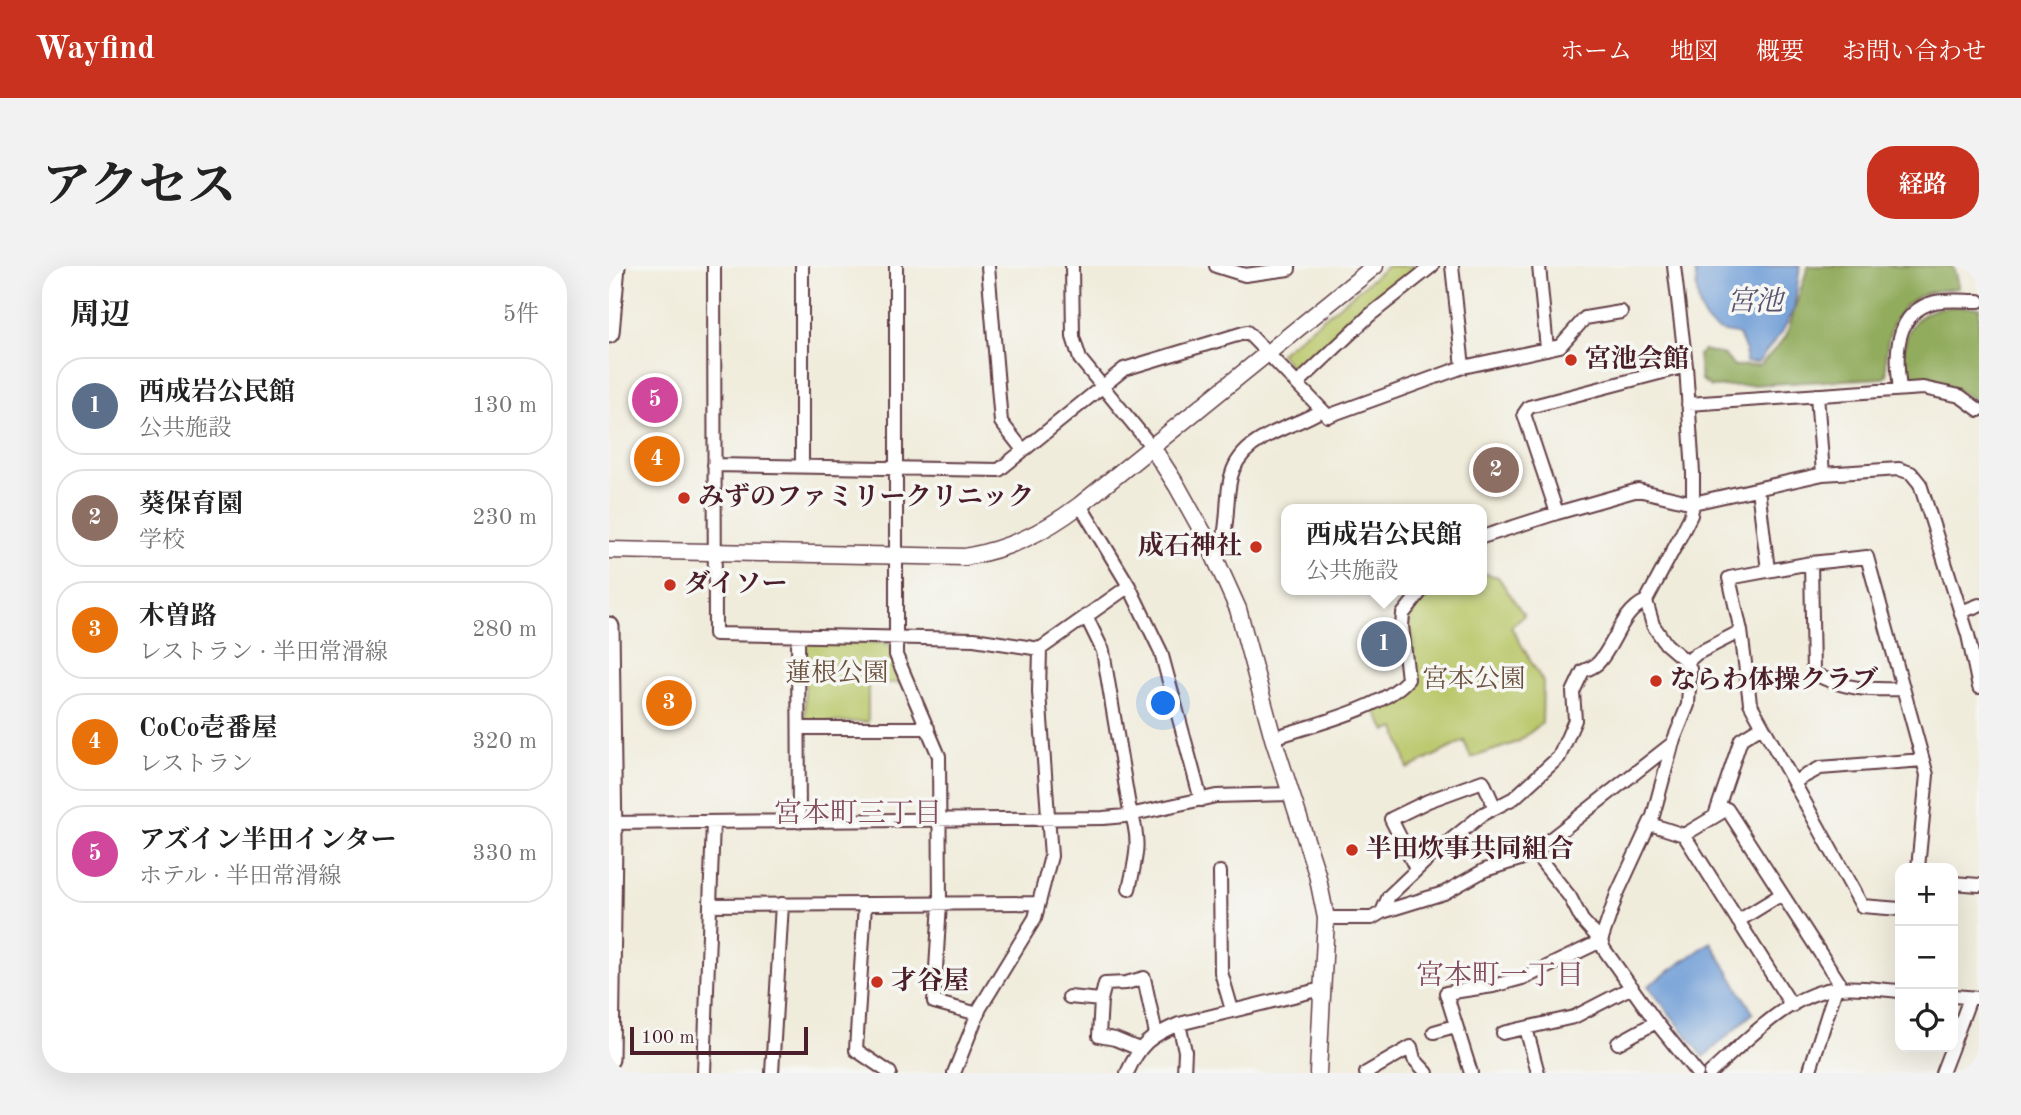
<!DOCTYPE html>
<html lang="ja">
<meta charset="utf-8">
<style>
body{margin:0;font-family:"Old Standard TT","Noto Serif JP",serif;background:#f2f2f2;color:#222}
.controls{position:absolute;right:21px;bottom:21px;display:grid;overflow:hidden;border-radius:14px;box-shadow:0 7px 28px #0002}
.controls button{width:63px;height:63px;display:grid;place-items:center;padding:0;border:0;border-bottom:2px solid #e0e0e0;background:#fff;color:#222;font:35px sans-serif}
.scale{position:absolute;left:21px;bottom:18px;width:178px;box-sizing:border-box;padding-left:7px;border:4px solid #4a1f2b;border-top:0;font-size:19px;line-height:24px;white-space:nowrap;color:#4a1f2b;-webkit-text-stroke:5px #f6f6f2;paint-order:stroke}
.you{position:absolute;left:555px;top:438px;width:24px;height:24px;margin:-18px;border:5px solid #fff;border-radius:50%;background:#1a73e8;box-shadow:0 0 0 10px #1a73e833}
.badge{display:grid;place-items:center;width:46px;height:46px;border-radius:50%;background:#c8321e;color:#fff;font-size:23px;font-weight:700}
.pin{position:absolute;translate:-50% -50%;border:4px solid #fff;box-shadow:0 2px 7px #0006}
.popup{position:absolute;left:672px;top:238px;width:206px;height:91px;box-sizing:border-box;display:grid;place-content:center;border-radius:14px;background:#fff;filter:drop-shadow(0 2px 5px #0005);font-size:23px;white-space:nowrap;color:#767676}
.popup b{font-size:26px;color:#222}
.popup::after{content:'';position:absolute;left:50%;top:100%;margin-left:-14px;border:14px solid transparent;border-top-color:#fff}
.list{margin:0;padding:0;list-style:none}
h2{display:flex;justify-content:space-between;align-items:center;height:91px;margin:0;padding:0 28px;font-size:30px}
h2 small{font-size:23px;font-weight:400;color:#767676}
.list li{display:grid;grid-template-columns:46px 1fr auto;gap:21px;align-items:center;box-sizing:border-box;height:98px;margin:0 14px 14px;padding:0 14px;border:2px solid #e0e0e0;border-radius:28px}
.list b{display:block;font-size:26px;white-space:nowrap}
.list p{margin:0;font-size:23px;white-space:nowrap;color:#767676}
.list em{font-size:23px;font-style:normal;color:#767676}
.icon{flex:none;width:38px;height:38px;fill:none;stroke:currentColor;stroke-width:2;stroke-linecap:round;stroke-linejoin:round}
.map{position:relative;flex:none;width:1370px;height:807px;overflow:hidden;border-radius:28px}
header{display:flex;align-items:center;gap:42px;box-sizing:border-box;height:98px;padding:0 35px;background:#c8321e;color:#fff}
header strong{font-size:33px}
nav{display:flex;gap:38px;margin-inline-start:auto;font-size:24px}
.intro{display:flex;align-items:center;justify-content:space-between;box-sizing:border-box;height:168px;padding:0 42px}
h1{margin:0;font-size:49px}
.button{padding:18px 32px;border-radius:28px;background:#c8321e;color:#fff;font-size:24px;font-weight:700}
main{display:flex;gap:42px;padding:0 42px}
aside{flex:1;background:#fff;border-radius:28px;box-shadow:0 7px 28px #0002}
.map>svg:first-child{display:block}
</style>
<header>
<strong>Wayfind</strong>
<nav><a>ホーム</a><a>地図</a><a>概要</a><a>お問い合わせ</a></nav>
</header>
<div class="intro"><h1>アクセス</h1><a class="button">経路</a></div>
<main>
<aside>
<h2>周辺<small>5件</small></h2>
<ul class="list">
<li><span class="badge" style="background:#5c6f8a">1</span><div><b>西成岩公民館</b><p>公共施設</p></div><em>130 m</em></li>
<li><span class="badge" style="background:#8d6e63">2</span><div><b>葵保育園</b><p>学校</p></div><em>230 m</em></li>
<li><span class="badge" style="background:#e8710a">3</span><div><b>木曽路</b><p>レストラン · 半田常滑線</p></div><em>280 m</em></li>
<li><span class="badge" style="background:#e8710a">4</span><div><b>CoCo壱番屋</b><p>レストラン</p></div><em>320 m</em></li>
<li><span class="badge" style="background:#d1479c">5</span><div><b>アズイン半田インター</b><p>ホテル · 半田常滑線</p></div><em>330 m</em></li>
</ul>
</aside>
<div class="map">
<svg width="1370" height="807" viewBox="0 0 1370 807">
<rect width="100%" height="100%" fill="#f6f6f2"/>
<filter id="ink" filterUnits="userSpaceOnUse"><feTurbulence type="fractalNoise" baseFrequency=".0143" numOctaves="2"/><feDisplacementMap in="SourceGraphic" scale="14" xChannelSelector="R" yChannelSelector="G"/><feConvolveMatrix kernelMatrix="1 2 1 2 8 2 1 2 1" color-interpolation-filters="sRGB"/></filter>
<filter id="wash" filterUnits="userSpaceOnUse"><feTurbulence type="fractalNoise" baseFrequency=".00686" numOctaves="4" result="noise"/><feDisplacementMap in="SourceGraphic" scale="28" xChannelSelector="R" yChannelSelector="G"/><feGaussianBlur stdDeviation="1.57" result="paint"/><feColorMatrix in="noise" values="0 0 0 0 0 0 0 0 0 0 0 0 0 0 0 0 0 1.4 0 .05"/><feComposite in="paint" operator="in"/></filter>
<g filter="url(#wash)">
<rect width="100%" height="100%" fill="#f0ecdb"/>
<path fill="#b9c769" stroke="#82734a" stroke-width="2" d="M779,0H812L756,46L691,107H686L671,87Z
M873,307L889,311L915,349L902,361L934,416L933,457L909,476L862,492L855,475L799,503L787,462L777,465L765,442C782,434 798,431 806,413L799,359L801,350L820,324H873Z
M200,376L278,377L282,381L293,417H259V456H199L196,452V379Z"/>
<path fill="#92ac5d" stroke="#6e6644" stroke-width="2" d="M1199,0H1344L1350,22C1341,23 1331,24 1323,26C1284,34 1274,75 1278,109L1274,112L1102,121L1092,114L1089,89L1095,84L1115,89L1125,100L1151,99L1177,71Z
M1370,41V137L1350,125L1308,116L1298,110C1290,81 1297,48 1332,42C1344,40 1358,41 1370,41Z"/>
<path fill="#6e9cd6" stroke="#5c5e80" stroke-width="2" d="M1086,0H1191L1185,43L1173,66L1149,96H1137L1136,83L1130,69C1123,67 1114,67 1107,63C1086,53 1088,20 1086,0Z
M1102,676L1144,747L1095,791L1039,720Z"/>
</g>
<g filter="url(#ink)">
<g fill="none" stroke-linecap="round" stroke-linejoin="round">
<defs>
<path id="minor" d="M105,0L106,368L365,373L431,383
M287,0V389L330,490L331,637L325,736L369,748
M379,0L392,156L414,184
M463,0L464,71L471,93L543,181
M607,0L636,9L680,3V0
M843,0L854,101
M930,0L938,83
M688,118L761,49L823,0
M1291,122C1286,89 1285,46 1326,36C1340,33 1356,35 1370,35
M1208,129L1214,208
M1079,138L1314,122L1351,130L1370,144
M105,199L390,204L515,103L638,66L719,150L854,101L951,80L976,52L1012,46
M193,200V0
M1149,223L1159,304
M471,239L520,320L552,386L592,534
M948,247L915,148L920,141L1077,100
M873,271L948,247L1029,224L1084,237L1214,208L1290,203L1302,207L1311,218L1359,369L1370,421
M607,295C609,289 612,282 614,275C624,233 608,199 653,173C672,161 694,156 713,144
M1202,297L1204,407C1236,424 1259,424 1294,423
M1352,346L1370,339
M477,350L494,385L520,540C532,573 528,589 520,623
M189,370L190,556
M1078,396L1087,388L1132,365
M190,462H319
M664,472C702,459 774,443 799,413L793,360L794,348L813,324
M1185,516L1211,502L1314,494
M1106,550L1132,473L1153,460
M0,557L494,552L516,550L607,530L682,528
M1041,558L1075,569
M925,586L961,631L973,654L992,675L995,683L1047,756L1088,807
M807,603L782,553L819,535L874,515L886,542
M611,606L612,706L623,744
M1344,617L1370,619
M256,638L247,784L281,807
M101,639L430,637
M1291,643L1253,640L1141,437L1132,365L1120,312L1202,297L1258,291L1318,509L1309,602
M773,646L780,630L822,590L874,548L905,532L950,491L966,454L964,426L974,405C979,403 985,401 989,397C1006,379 1012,346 1037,335
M717,652H763L773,646L835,627L876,604L911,593L925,586L1064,477
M1129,655L1173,628
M1344,730L1370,732
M460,731L492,734
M1183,740L1075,569L1118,543L1233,721
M570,758L576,785L575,807
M917,762L929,807
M825,766L846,760
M894,767L965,751L1023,721
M1009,777L1047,756
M1344,778L1361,732
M530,783L506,773L490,770L492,734L496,718L517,717L535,712L547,768
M95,807L104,556
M163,807L173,638
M345,807L371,742L426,652L442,590L430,426L431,383L520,320
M518,807C531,778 541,770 570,758L713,723
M757,807L802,781L805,793L818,807
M862,807L837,727L884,720L917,711L992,675L1008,628L1044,550L1064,476L1079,439L1081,403L1078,396L1057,378L1044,359L1037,335L1069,275L1082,249L1084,237V207L1077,100L1065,0
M1101,807C1136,776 1182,725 1231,722C1251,720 1272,724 1291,725
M1200,807L1227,722
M1333,807L1343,781"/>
<path id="tertiary" d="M543,181L568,220L597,272L629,343L664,472L708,608L717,652L709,807
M0,284L356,291C401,283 435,266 471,239L766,0"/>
<path id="primary" d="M0,67L6,0
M0,361L3,573L0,793"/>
</defs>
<use href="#minor" stroke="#633e45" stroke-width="16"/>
<use href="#tertiary" stroke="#633e45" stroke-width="19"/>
<use href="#primary" stroke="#633e45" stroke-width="23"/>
<use href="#minor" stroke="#fff" stroke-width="12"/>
<use href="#tertiary" stroke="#fff" stroke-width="16"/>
<use href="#primary" stroke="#fff" stroke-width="19"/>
</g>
</g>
<g fill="#c8321e" stroke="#f6f6f2" stroke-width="2.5">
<circle cx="962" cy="94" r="7"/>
<circle cx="75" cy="232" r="7"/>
<circle cx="647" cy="281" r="7"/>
<circle cx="61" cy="319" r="7"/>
<circle cx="1047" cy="415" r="7"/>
<circle cx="743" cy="584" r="7"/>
<circle cx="268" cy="716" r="7"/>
</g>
<g text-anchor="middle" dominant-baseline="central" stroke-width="7" stroke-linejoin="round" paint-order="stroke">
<g font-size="26" font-weight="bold" fill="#4a1f2b" stroke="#f6f6f2" text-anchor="start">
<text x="976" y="94">宮池会館</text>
<text x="89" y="232">みずのファミリークリニック</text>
<text x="633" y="281" text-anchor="end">成石神社</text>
<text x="75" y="319">ダイソー</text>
<text x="1061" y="415">ならわ体操クラブ</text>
<text x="757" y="584">半田炊事共同組合</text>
<text x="282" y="716">才谷屋</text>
</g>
<g font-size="26" fill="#6b513e" stroke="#f6f6f2">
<text x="228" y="408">蓮根公園</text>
<text x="865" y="414">宮本公園</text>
</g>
<g font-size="28" font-style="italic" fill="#58516f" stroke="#f6f6f2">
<text x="1146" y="37">宮池</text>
</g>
<g font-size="28" fill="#844d62" stroke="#f6f6f2">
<text x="249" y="549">宮本町三丁目</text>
<text x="891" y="711">宮本町一丁目</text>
</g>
</g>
</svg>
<div class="controls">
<button>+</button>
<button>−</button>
<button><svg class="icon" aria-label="locate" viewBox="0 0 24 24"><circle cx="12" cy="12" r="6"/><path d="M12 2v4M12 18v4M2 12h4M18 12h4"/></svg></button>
</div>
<div class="scale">100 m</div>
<div class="you"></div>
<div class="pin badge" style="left:775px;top:378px;background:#5c6f8a">1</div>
<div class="popup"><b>西成岩公民館</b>公共施設</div>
<div class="pin badge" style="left:887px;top:204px;background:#8d6e63">2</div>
<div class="pin badge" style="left:60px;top:437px;background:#e8710a">3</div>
<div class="pin badge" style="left:48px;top:193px;background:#e8710a">4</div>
<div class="pin badge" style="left:46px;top:134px;background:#d1479c">5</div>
</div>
</main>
